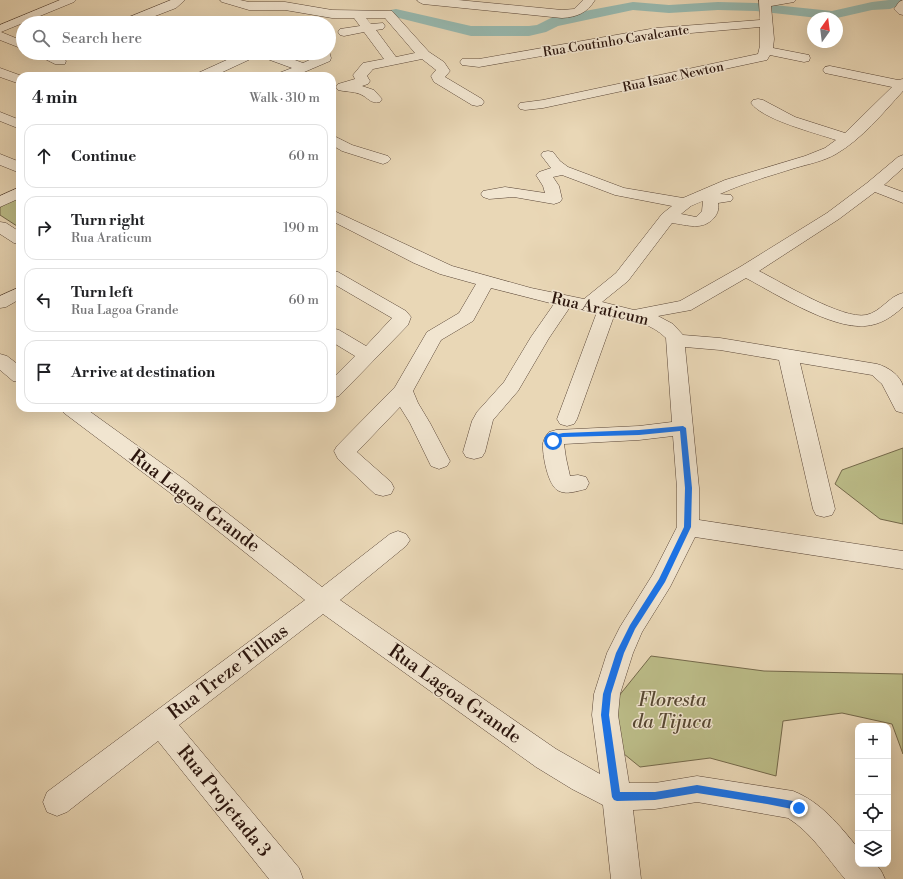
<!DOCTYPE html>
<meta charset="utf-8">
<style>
body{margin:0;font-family:"Libre Bodoni",serif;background:#f6f6f6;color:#202124}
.controls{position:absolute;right:12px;bottom:12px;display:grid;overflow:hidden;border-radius:8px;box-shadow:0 4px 16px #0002}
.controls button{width:36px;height:36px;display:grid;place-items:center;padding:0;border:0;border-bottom:1px solid #e0e0e0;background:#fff;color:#202124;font:20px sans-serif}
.compass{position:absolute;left:807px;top:12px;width:36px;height:36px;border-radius:50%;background:#fff;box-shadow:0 4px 16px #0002;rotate:14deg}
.stop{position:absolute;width:12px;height:12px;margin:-9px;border:3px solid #1a73e8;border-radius:50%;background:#fff}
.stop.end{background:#1a73e8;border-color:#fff;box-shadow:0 1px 4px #0008}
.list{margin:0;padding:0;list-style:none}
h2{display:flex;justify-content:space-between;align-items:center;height:52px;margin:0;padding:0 16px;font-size:17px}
h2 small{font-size:13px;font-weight:400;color:#757577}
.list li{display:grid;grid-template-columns:26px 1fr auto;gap:12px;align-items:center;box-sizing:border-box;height:64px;margin:0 8px 8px;padding:0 8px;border:1px solid #e0e0e0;border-radius:12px}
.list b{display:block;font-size:15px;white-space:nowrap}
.list p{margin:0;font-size:13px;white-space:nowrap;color:#757577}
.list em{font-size:13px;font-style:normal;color:#757577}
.icon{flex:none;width:22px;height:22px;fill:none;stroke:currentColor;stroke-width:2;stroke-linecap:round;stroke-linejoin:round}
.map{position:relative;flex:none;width:903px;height:879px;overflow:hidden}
.search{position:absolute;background:#fff;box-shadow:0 4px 16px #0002;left:16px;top:16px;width:320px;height:44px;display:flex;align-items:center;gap:10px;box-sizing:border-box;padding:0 14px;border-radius:22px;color:#757577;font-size:15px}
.panel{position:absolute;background:#fff;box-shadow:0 4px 16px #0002;left:16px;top:72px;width:320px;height:340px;border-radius:12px}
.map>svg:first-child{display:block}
</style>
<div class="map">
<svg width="903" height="879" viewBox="0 0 903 879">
<rect width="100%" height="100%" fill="#e9d7b6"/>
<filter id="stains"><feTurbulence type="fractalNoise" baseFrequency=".005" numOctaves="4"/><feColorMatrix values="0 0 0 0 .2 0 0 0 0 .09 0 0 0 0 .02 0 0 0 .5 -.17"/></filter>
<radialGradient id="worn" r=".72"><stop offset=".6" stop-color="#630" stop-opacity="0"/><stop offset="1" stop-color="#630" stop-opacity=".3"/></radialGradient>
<path fill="#bcbd89" stroke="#74694b" d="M20,196V228L0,215V207Z
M903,448V524L880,519L835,484L842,470Z
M651,656L764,671L903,674V754L892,724L842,713L783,721L776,776L710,758L640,767L613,745L618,697Z"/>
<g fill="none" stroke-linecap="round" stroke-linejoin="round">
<path fill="#97b9b0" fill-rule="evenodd" d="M889,0H903V4L890,9L872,10L837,18H818L756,11L718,10L669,13L633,10L558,26L546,32L529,36H471L391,16L389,13L391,10L396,9L471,26H529L537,25L553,17L633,2L669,5L718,2L756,3L832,11L872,2Z"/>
<defs>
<path id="minor" d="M60,0H76L74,2L1,32L23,41V49L0,40V25Z
M171,0H185L176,8L137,23H120L122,20Z
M220,0H240L249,2H285L332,10L392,11L429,52L444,62L450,71L445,77L482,99L484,102L482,105L477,106L472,105L434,82L431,76L436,70L422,59L373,69L367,76L370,81L368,84L362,86L374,90L382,99L380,102C370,104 369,98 360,94C353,91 345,92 338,90L336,87L338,84L355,79L353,75L363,63L384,59L364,32L344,36L340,35L338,32L340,29L360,26L354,18H332L285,10H249L222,2ZM366,18H385L415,53L396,57L376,30L383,29L385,26L383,23L371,24Z
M417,0H458L562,10L574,9L583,0H595C587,13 577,17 562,18L423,4L419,2Z
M759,0H796L794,2L771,6L774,39L773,48L809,55L810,58L809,61L804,62L770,55L767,60L762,61L543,108L525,110L520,109L518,106L520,103L543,100L758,54L760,46V27L656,36L479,67L462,65L460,62L462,59H479L656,28L760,20Z
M903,0V15L899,14L894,9L899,2Z
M329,51L331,58L330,61L295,76H277L279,73L292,68L259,56L258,54L257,56L214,76H196L198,73L242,53H276L303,63L318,56V53H329Z
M42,53C51,53 61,53 66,61L65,64H55L43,58Z
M830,66L898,80L903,79V91C883,113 862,139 836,154C824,161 809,164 795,168C770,176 744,183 720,194L731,195L733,198L731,201L718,203C719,209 718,213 714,218C702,231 688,225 672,223L628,281L602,302L634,310L680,301L740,267L827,213L867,183L898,157L903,155V168L884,185L903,192V203L875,192L839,219L759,271C781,282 843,320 866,315C881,312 889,296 903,293V307C892,317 880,325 865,326C831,329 776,294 746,278L691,310L658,316L673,324L683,335L720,338L877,364C888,367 900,375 903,386C903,394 903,405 903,413L896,411L882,384L872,375L800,363L835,509L832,515L824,517L816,515L813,509L779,360L720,350L685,347L699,488V520L903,551V569L695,537L670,587L642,632L633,653L620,694L618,715L629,783H655L697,776L793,791C821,802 839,825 858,848V864C875,864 878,862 885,879H845C827,858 812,833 788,818L697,802L655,809L633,810L641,879H611L603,805L572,789L536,767L323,614L179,725L299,868L303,879H269L158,741L67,812L57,816L47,812L43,802L47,792L305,600L169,492L64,413L61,408H85L185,480L322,587L390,534L398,531L406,534L410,540L406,546L340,600L556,749L600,774L592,715L594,694L607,653L620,627L653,574L677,527V488L673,436L639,440L564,444L566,458L570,476L578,475L586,477L589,483L586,489C577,491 567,495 559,491C548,487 542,454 543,443C544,439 546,435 549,432L556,430L639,426L672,422L666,338C652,324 633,320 614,316L577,419L574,424L567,426L560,424L557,419L597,312L570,307L549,338L518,391L493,420L485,452L482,457L474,459L466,457L463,452L472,421L477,412L504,382L531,337L554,304L491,288L473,321L441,340L413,391L418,403L430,423L450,461L447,466L439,469L431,466L410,423L400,407L357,452L391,482L394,488L391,494L383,496L375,494L338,459L334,451L337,446L395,387L427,332L459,313L476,284L440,274L414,263L332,221V210L452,266L531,288L584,299L616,273L662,214L672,206L615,195L562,175L553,177L559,186L562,199L560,202L554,204L514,197L489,199L483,197L481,194L483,191L505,187L545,193L543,186L536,175L539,172L551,168L541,155L543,152L548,151L553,152L560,161L568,167L624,188L683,198L725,180L805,156L825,148L836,140C816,133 763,120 751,103L753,100L758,99L763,100L795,117L845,133L892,87L825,73L823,70L825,67ZM703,201L702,211L696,217L681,214L691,206Z
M0,68L22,76H20V84L0,77Z
M0,112L20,120V129L0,121Z
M332,135L352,145L388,156L391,159L388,162L383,164L342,151L332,145Z
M0,154L20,162V173L0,165Z
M20,187V198L0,207V196Z
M0,222L6,223L20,232V244L14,243L0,234Z
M332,271L338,272L406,311L411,317L408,325L339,396L332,398V379L355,356L332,342V328L339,330L366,346L392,318L332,283Z
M20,287V299L6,307L0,308V296Z
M0,354L7,356L20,366V382L13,381L0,370Z"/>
</defs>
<use href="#minor" stroke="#5a4637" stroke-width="1"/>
<use href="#minor" fill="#f1e5d0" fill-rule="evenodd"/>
</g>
<path fill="#1a73e8" d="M683,426L686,428L692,488L691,527L665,582L635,629L624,653L611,694L609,715L620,792H655L697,785L793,801L802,805L804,808L802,811L799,812L792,809L767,804L697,793L655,800L617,801L614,800L612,797L601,715L603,694L616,653L630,625L659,579L684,527L685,488L680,431L639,435L563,437L558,438L556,443H551L550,441L554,435L563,433L639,430Z"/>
<g text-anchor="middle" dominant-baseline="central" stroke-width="3" stroke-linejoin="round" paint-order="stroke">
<g font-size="13" fill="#2b150d" stroke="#f1e5d0">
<text transform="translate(616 41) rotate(-9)">Rua Coutinho Cavalcante</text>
<text transform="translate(673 77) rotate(-12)">Rua Isaac Newton</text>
</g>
<g font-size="16" fill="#2b150d" stroke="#f1e5d0">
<text transform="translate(600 309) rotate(13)">Rua Araticum</text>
</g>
<g font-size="19" fill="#2b150d" stroke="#f1e5d0">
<text transform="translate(195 501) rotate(37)">Rua Lagoa Grande</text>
<text transform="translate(228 672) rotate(-37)">Rua Treze Tilhas</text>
<text transform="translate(455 694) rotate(35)">Rua Lagoa Grande</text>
<text transform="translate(224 801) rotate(51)">Rua Projetada 3</text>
</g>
<g font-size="19" font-style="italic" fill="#564732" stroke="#f1e5d0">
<text x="672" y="700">Floresta<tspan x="672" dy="22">da Tijuca</tspan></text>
</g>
</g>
<rect width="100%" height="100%" filter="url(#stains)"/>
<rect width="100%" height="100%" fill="url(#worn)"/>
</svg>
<div class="controls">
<button>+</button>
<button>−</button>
<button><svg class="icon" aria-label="locate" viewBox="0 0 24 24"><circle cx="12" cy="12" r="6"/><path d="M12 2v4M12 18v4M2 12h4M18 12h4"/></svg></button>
<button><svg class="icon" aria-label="layers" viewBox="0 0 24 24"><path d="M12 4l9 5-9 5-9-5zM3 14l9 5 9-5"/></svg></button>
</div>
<svg class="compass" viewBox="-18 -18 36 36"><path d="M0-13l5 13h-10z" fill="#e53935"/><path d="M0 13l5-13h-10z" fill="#757577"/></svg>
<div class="stop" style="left:553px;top:441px"></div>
<div class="stop end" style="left:799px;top:808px"></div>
<div class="search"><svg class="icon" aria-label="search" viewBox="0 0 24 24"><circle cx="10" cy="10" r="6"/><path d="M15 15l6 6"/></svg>Search here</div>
<section class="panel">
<h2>4 min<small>Walk · 310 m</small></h2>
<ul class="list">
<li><svg class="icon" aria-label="ahead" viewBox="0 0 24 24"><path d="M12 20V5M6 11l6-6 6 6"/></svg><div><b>Continue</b></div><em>60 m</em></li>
<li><svg class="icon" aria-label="right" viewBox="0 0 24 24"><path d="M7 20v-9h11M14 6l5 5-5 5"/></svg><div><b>Turn right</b><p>Rua Araticum</p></div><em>190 m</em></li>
<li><svg class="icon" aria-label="left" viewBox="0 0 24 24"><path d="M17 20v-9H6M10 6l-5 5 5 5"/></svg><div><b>Turn left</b><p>Rua Lagoa Grande</p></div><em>60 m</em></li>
<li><svg class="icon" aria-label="arrive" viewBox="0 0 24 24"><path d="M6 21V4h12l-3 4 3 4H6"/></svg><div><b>Arrive at destination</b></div></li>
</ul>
</section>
</div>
